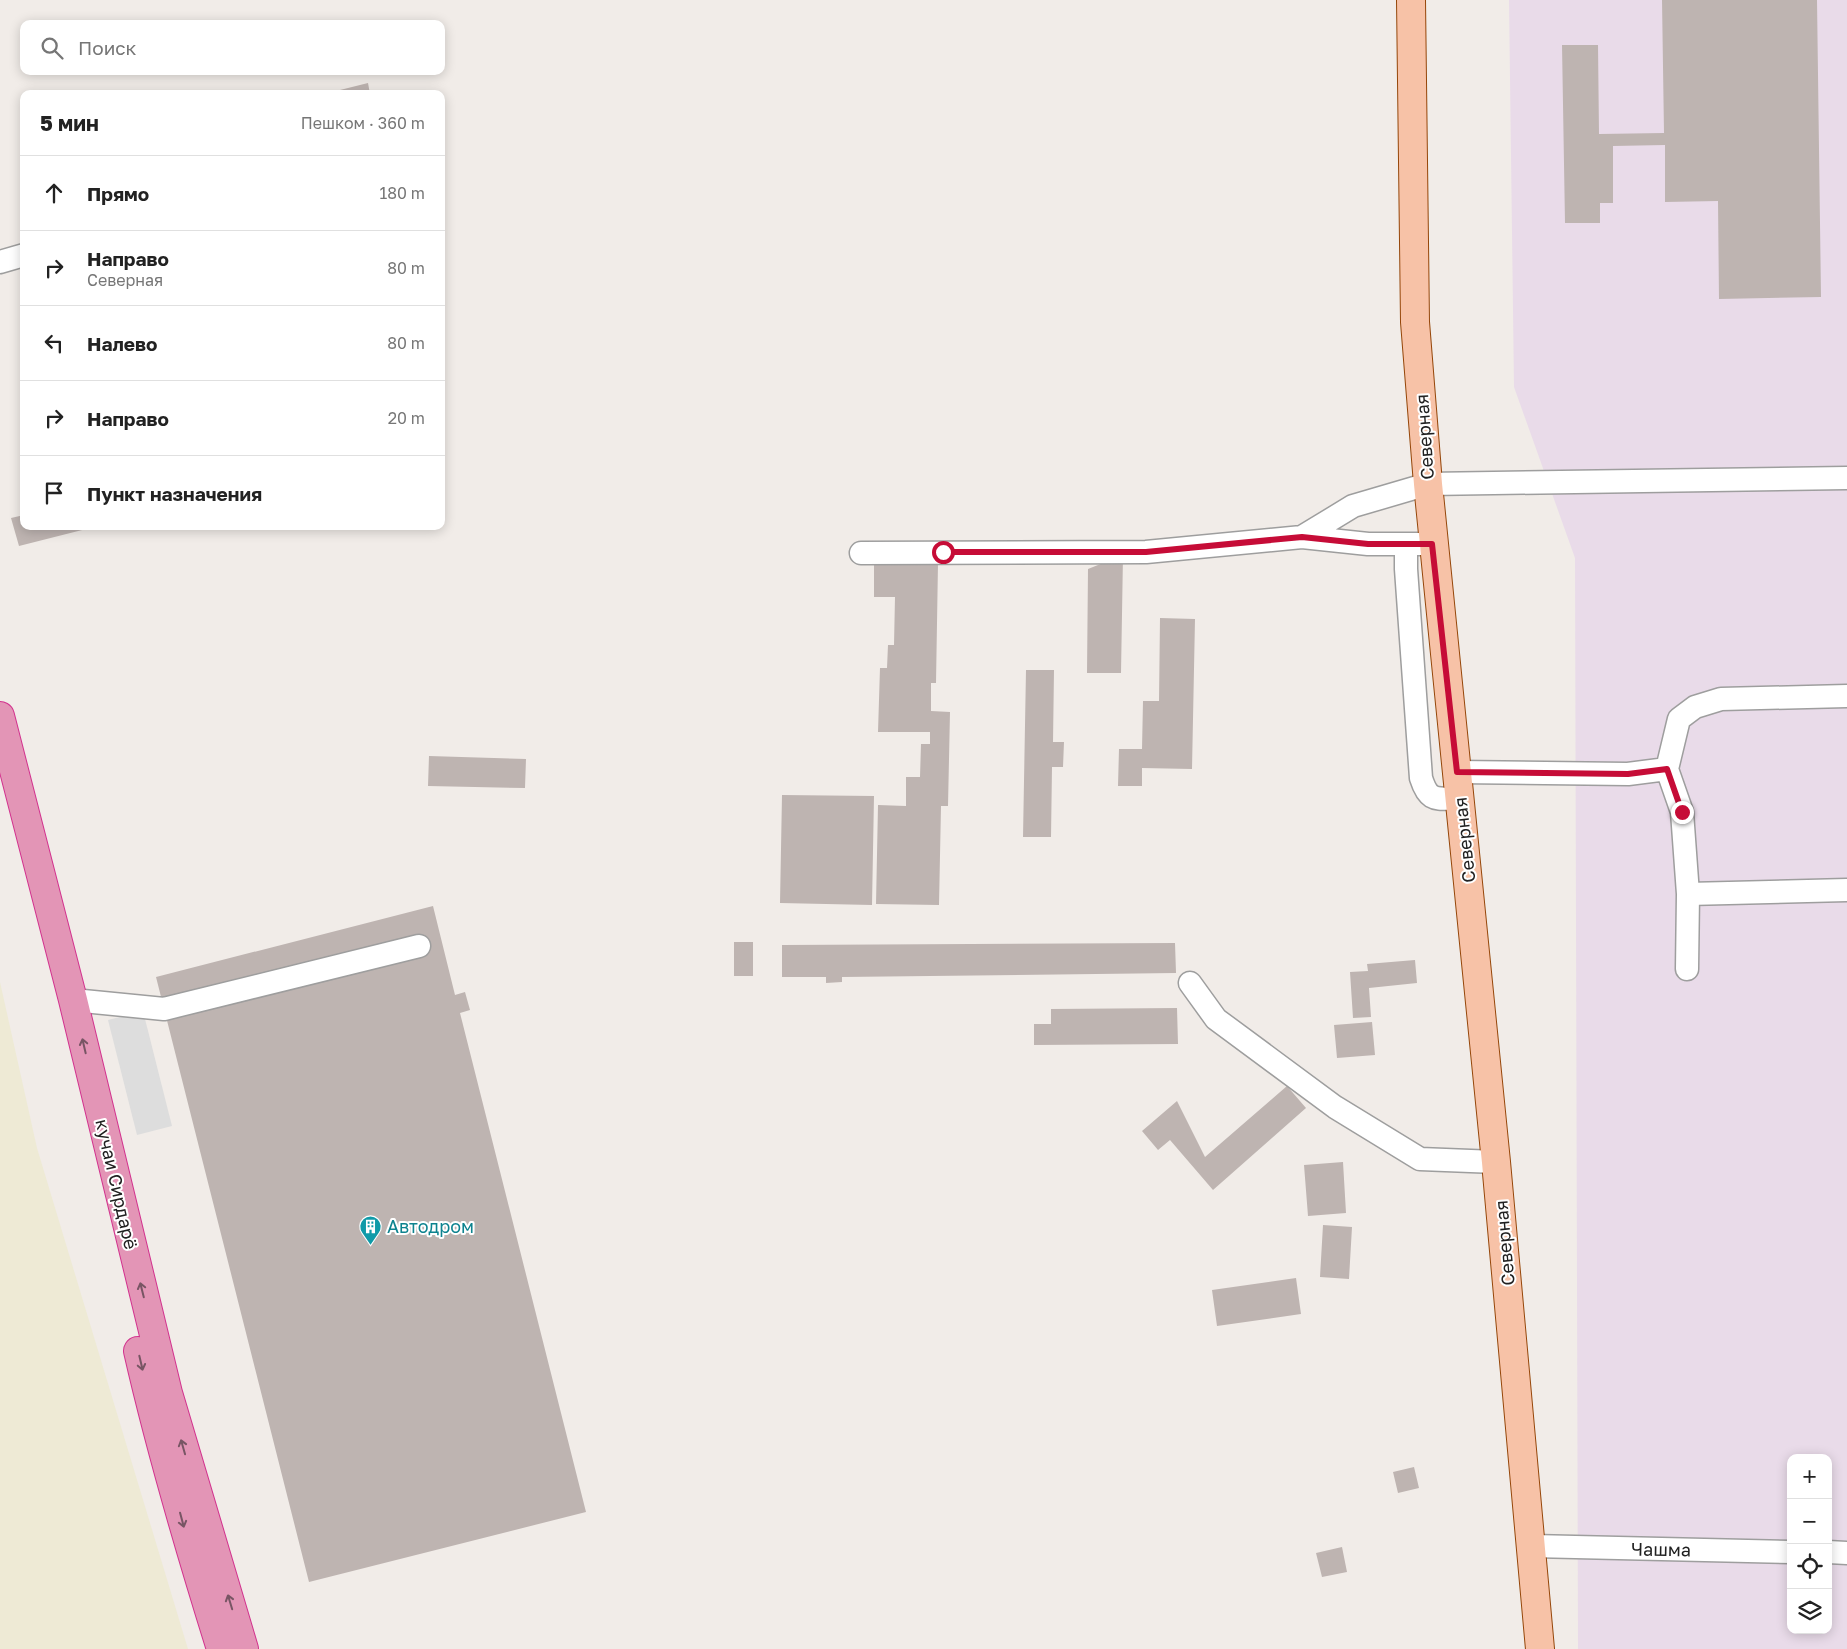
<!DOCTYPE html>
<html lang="ru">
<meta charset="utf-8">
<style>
body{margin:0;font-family:"Golos Text",sans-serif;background:#f2f2f2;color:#222}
.controls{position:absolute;right:15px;bottom:15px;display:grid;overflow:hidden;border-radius:10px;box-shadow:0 2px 12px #0003}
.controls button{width:45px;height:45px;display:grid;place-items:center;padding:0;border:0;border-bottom:1px solid #e0e0e0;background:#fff;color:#222;font:25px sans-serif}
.stop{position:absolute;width:15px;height:15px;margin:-11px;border:4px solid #c60c37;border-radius:50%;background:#fff}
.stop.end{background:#c60c37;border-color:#fff;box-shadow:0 1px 5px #0008}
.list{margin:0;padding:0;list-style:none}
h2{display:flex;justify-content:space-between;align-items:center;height:65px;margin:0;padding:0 20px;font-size:21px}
h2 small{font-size:16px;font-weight:400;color:#767676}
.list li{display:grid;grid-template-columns:32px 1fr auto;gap:15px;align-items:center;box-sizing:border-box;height:75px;padding:0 20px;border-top:1px solid #e0e0e0}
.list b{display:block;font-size:19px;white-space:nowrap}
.list p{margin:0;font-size:16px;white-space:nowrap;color:#767676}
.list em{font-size:16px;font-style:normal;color:#767676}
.icon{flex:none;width:28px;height:28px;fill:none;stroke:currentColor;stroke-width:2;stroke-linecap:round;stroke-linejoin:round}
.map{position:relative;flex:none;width:1847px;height:1649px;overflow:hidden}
.search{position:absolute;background:#fff;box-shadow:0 2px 12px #0003;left:20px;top:20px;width:425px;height:55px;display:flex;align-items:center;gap:12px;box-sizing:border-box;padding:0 18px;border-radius:10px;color:#767676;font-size:19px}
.panel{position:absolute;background:#fff;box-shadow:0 2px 12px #0003;left:20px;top:90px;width:425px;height:440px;border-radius:10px}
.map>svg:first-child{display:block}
</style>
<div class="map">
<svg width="1847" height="1649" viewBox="0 0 1847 1649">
<rect width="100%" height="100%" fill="#f1ece8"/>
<path fill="#e9dbe9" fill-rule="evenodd" d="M1509,0H1847V1649H1578L1575,558L1514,387ZM1791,1458H1828V1630H1791Z"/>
<path fill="#eeead5" d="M0,982L37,1148L188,1649H0Z"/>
<path fill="#ddd" d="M143,1011L172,1126L137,1135L108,1020Z"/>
<path fill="#beb4b1" d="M1662,0H1817L1821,297L1719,299L1718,201L1665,202V145L1613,146V203H1600V223H1565L1562,45H1598L1599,134L1664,133Z
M368,83L370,94H328V93Z
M24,515V526L94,527L19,546L11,518Z
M1123,555L1121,673H1087L1088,569Z
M874,561L938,563L936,683H931V711L950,712L948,806H941L939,905L876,904L878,805L906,806V777H920L921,744H930V732H878L880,668H887L888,645H894L895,597H874Z
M1160,618L1195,619L1192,769L1142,768V786H1118L1119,749H1142L1143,701H1159Z
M1026,670H1054L1053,742H1064L1063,767H1052L1051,837H1023Z
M429,756L526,759L525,788L428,786Z
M782,795L874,796L872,905L780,903Z
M433,906L455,995L465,992L470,1010L460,1013L586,1512L309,1582L156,977Z
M734,942H753V976H734Z
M1175,943L1176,973L842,977V982L826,983V977H782V945Z
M1415,960L1417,983L1369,988L1371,1017L1353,1018L1350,972L1368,971L1367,964Z
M1177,1008L1178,1044L1034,1045V1024H1051V1009Z
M1372,1022L1375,1055L1337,1058L1334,1025Z
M1287,1086L1306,1108L1213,1190L1170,1140L1158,1150L1142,1131L1177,1101L1205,1157Z
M1343,1162L1346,1213L1308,1216L1304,1165Z
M1323,1225L1352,1227L1349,1279L1320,1277Z
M1296,1278L1301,1314L1217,1326L1212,1290Z
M1414,1467L1419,1488L1398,1493L1393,1472Z
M1342,1547L1347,1572L1322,1577L1316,1553Z"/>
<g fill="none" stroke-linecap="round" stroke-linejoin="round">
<defs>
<path id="minor" d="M0,262L24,255
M1302,537L1368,544H1421
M1406,545V569L1421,778C1429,803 1436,798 1460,799
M861,553L1146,552L1302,537L1353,506L1428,484L1847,478
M1667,769L1682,812L1688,894L1687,969
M1457,772L1628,774L1667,769L1679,719L1695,707L1721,699L1847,696
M1688,894L1847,890
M1190,983L1216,1019L1335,1107L1420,1159L1496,1162
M73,1000L164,1009L419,946
M1532,1546L1791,1552
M1828,1552L1847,1553"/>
<path id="major" d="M1411,0L1415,322L1428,484L1496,1162L1540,1649"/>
<path id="highway" d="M0,716L73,1000L168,1393L244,1649
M138,1351C161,1452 190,1550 221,1649"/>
</defs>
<use href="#minor" stroke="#9e9e9e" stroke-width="25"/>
<use href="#major" stroke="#954609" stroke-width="30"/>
<use href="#highway" stroke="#d2328e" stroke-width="30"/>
<use href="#minor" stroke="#fff" stroke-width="22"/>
<use href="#major" stroke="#f7c2a7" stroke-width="28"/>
<use href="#highway" stroke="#e395b6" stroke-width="28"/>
</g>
<defs><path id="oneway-shaft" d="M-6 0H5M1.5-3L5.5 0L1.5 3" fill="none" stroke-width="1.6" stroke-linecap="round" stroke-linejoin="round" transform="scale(1.25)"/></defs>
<g stroke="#785564">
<use href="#oneway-shaft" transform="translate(84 1046) rotate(-103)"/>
<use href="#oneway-shaft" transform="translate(142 1290) rotate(-104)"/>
<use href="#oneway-shaft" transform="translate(141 1363) rotate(77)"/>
<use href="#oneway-shaft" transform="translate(183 1447) rotate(-106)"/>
<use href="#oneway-shaft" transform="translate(182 1520) rotate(75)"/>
<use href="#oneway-shaft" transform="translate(230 1602) rotate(-107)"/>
</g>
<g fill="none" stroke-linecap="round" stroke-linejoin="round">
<path stroke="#c60c37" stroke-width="6" d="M943,552H1146L1302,537L1368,544H1432L1457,772L1628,774L1667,769L1682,812"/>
</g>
<defs>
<symbol id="building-pin" viewBox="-11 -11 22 30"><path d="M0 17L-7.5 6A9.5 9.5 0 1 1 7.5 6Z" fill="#0f9aa8" stroke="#fff"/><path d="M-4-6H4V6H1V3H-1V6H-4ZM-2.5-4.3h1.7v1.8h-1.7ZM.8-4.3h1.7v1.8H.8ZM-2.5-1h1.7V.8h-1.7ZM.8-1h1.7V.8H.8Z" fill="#fff"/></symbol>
</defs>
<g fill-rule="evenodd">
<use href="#building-pin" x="358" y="1214" width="25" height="34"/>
</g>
<g text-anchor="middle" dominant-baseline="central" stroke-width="4" stroke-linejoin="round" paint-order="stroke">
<g font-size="18" fill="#212121" stroke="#fff">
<text transform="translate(1424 437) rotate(-94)">Северная</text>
<text transform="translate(1464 840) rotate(-96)">Северная</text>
<text transform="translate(117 1184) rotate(77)">кучаи Сирдарё</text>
<text transform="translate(1504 1243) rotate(-95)">Северная</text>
<text transform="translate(1661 1549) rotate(1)">Чашма</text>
</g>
<g font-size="18" fill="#0d838f" stroke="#fff" text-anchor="start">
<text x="387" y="1226">Автодром</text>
</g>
</g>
</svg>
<div class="controls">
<button>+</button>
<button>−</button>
<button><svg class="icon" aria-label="locate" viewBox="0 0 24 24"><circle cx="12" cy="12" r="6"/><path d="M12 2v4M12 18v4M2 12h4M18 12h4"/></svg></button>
<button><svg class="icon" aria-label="layers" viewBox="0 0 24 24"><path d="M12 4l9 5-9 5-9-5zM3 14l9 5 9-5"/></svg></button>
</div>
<div class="stop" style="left:943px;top:552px"></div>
<div class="stop end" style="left:1682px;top:812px"></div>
<div class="search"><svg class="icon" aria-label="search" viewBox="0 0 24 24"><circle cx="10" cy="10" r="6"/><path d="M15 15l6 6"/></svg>Поиск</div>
<section class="panel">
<h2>5 мин<small>Пешком · 360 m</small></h2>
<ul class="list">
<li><svg class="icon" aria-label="ahead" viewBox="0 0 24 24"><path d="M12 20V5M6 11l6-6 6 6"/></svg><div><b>Прямо</b></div><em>180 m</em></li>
<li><svg class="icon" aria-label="right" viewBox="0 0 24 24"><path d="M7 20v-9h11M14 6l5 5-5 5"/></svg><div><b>Направо</b><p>Северная</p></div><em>80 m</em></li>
<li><svg class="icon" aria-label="left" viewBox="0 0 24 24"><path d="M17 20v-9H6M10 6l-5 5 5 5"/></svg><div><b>Налево</b></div><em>80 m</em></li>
<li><svg class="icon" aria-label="right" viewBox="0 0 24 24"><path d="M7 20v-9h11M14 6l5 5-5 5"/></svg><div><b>Направо</b></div><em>20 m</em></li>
<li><svg class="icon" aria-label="arrive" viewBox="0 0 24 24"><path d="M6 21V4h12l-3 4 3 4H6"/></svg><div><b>Пункт назначения</b></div></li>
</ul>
</section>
</div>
